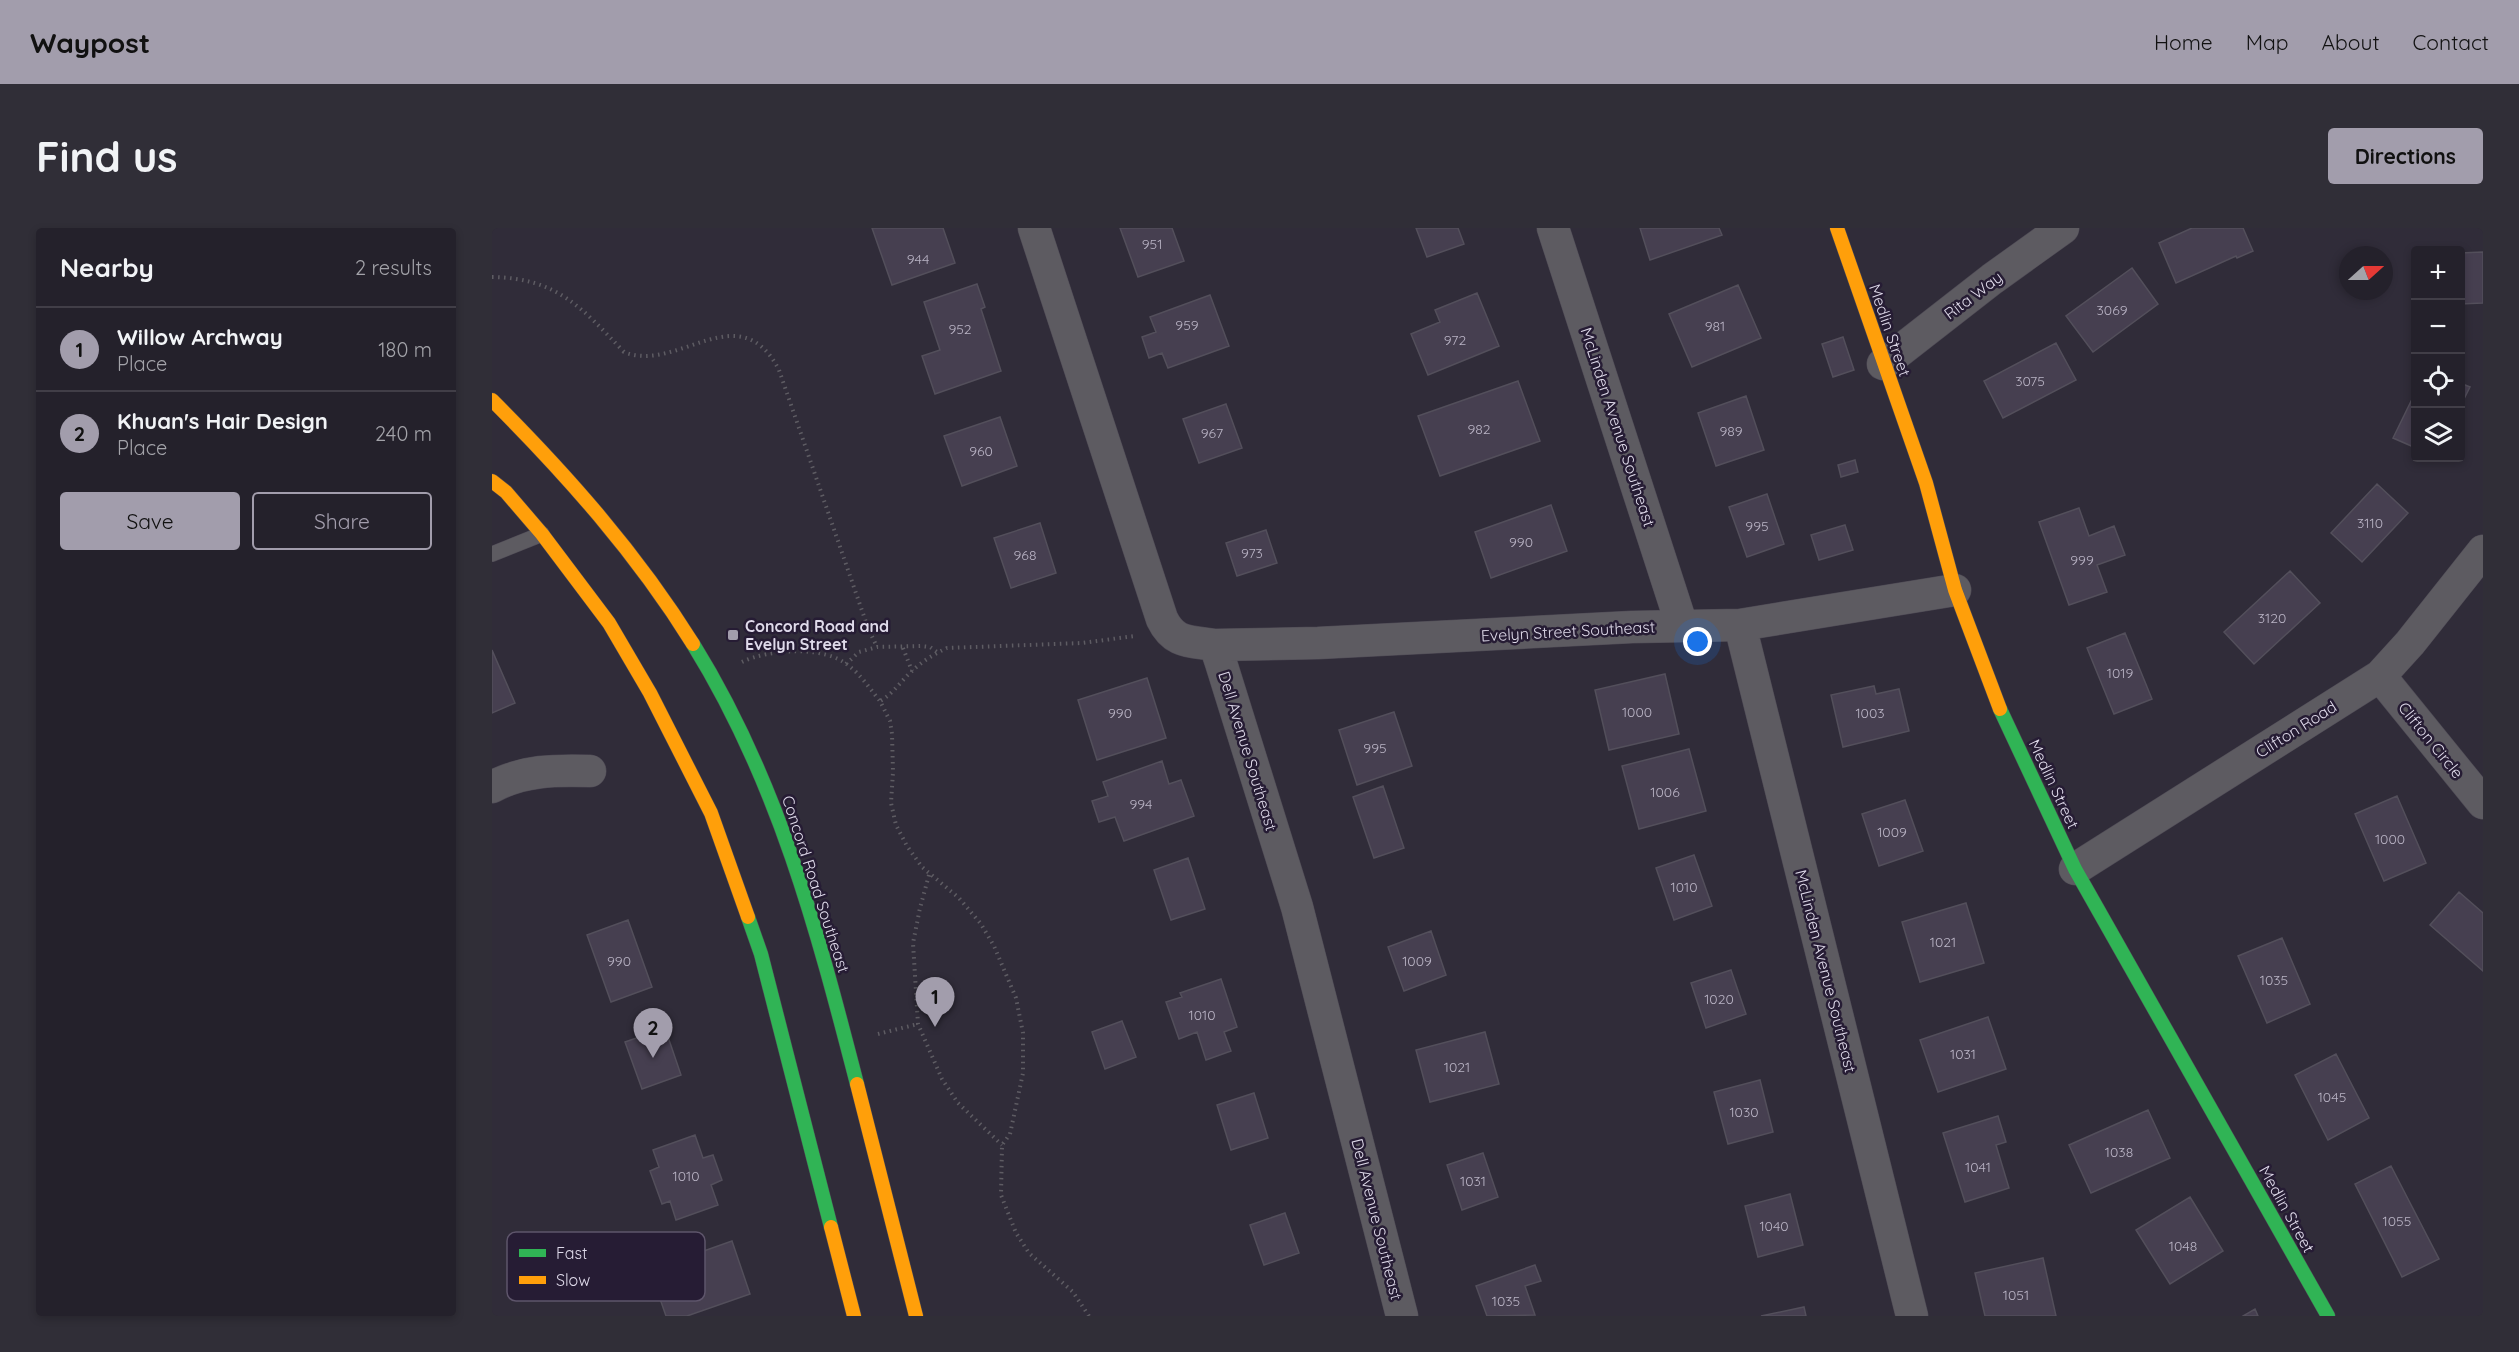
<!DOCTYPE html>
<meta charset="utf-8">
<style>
body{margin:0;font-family:Quicksand,sans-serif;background:#302e37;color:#f1f3f6}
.controls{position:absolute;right:18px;top:18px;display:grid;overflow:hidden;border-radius:6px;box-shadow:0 3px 9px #0003}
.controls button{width:54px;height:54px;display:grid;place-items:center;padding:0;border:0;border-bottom:2px solid #413e47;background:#24212b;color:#f1f3f6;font:30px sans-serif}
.compass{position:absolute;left:1847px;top:18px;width:54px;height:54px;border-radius:50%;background:#24212b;box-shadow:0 3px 9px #0003;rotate:69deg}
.you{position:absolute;left:1206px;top:414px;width:21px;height:21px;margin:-15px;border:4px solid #fff;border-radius:50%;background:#1a73e8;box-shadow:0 0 0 9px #1a73e833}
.badge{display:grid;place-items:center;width:39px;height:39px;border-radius:50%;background:#a29dac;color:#111;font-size:20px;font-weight:700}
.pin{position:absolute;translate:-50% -50px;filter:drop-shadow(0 2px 3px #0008)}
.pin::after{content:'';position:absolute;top:32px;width:21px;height:18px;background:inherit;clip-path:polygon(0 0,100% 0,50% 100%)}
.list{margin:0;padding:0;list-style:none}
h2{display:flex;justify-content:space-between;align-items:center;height:78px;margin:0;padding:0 24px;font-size:26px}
h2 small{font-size:20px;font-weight:400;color:#a3a3a9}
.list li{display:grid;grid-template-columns:39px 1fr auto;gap:18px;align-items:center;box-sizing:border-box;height:84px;padding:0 24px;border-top:2px solid #413e47}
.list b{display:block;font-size:22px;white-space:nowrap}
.list p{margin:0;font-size:20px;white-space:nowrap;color:#a3a3a9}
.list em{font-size:20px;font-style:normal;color:#a3a3a9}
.actions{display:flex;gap:12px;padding:18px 24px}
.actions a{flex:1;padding:14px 0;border:2px solid #a29dac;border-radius:6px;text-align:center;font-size:21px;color:#a29dac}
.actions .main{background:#a29dac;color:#111}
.icon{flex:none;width:33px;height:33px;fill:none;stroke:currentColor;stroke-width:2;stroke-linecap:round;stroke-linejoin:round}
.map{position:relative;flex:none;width:1991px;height:1088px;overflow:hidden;border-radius:6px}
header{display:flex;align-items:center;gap:36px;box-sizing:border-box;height:84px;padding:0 30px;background:#a29dac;color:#111}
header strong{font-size:28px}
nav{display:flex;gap:33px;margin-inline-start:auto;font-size:21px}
.intro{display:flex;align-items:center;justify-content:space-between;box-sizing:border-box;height:144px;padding:0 36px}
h1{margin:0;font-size:42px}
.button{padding:15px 27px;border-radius:6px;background:#a29dac;color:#111;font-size:21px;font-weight:700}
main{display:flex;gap:36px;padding:0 36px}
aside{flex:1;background:#24212b;border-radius:6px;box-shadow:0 3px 9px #0003}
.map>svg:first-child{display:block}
</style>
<header>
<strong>Waypost</strong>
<nav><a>Home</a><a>Map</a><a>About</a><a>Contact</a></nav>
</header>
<div class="intro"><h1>Find us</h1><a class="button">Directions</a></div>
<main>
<aside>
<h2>Nearby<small>2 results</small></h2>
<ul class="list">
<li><span class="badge">1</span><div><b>Willow Archway</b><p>Place</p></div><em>180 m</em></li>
<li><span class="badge">2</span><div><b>Khuan's Hair Design</b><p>Place</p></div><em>240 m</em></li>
</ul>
<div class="actions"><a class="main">Save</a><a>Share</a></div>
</aside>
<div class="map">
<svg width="1991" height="1088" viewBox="0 0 1991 1088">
<rect width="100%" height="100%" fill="#302c39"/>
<path fill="#463f50" stroke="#534f5b" stroke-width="1.5" d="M380,0H451L463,35L400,57Z
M628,0H680L692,33L646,49Z
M924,0H966L972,16L935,29Z
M1148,0H1227L1230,7L1158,32Z
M1700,0H1751L1761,23L1745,30L1744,28L1684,55L1667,15Z
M1991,24V75L1968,76V25Z
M1640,40L1666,76L1601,124L1574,88Z
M485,56L493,79L489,81L509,143L443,166L430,128L448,122L432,74Z
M1246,57L1269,110L1200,139L1177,86Z
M985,65L1007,118L936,147L919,106L948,94L943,82Z
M718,67L737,118L676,140L670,125L657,130L650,109L664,104L658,89Z
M1351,109L1362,142L1341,149L1330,116Z
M1564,115L1584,152L1511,190L1492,153Z
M1026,153L1048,213L948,248L926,188Z
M1968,155L1978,159L1968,179Z
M1924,163V220L1901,210Z
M1254,168L1272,222L1224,238L1206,185Z
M734,176L750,220L707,235L691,191Z
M508,189L525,238L470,258L452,208Z
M1363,232L1366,244L1349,249L1346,237Z
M1885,256L1916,285L1870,334L1839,305Z
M1275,266L1292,316L1255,329L1237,279Z
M1059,277L1075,323L999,350L983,304Z
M1587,280L1597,308L1622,298L1633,327L1605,337L1615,364L1577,377L1547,294Z
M548,295L564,345L519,360L502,310Z
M1353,297L1361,322L1327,332L1319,307Z
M774,302L785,335L745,348L734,315Z
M1798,343L1828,375L1762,436L1732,404Z
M1633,405L1660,471L1622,486L1595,420Z
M0,422L23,475L0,485Z
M1173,446L1187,506L1117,522L1103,462Z
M655,450L674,510L605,532L586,472Z
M1382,458L1384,466L1407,461L1417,503L1351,519L1339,467Z
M902,484L920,538L865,557L847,502Z
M1197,521L1214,583L1147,601L1130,538Z
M670,533L677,556L689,552L702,588L632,613L623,589L607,594L600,573L616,568L611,554Z
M891,558L912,620L882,630L861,569Z
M1905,568L1934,635L1892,653L1863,586Z
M1413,572L1431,623L1387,638L1370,586Z
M1202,627L1220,678L1182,692L1164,640Z
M696,630L713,681L679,692L662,642Z
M1967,664L1991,685V743L1938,697Z
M1474,675L1492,735L1428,754L1410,694Z
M136,692L160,759L119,774L95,707Z
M939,703L954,747L912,763L896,719Z
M1790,710L1818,776L1775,795L1746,728Z
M1239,742L1254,786L1214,800L1199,755Z
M729,751L745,799L732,804L739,823L714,832L705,804L687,811L674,774L690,769L688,765Z
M1496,789L1514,841L1446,864L1428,812Z
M630,793L644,829L613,841L600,804Z
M173,800L189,847L150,861L133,814Z
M993,804L1007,856L938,874L924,822Z
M1844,826L1877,890L1836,912L1803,847Z
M1268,852L1281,904L1236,916L1222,864Z
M762,865L776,910L739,922L725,877Z
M1656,882L1678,930L1599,965L1577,917Z
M1506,888L1514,914L1504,917L1517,960L1473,974L1451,905Z
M203,907L211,930L221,927L230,952L219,957L226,977L184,992L178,973L170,976L158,943L167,939L161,922Z
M991,925L1006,969L970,982L955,937Z
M1899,938L1947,1031L1910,1049L1863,956Z
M1298,966L1311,1017L1266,1029L1253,978Z
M1698,969L1731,1023L1678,1056L1644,1002Z
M793,985L807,1025L772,1037L758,997Z
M240,1013L258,1066L195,1088H174L158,1042Z
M1551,1030L1564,1088H1493L1483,1045Z
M1043,1037L1049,1053L1033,1058L1043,1087L995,1088L984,1058Z
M1312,1079L1314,1088H1269Z
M1763,1081L1766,1088H1751Z"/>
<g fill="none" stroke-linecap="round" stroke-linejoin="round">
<defs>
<path id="lane" d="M0,326L50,306"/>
<path id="street" d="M542,0L670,391C682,416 698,413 723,417L729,435L805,679L910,1088
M1061,0L1190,398
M1391,136L1500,51L1571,0
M1248,397L1420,1088
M723,417L826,415L1140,399L1248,397L1463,362
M1888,448L1991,575
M0,559C31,542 63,542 98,543
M1583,641L1888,448L1918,415L1991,323"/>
<path id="fast" d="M201,416C286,553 325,701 365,856
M1508,481L1583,641L1836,1088
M256,689L269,726L339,999"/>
<path id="slow" d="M1345,0L1434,255L1463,362L1508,481
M0,172C75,247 145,326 201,416
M0,253L14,264L50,306L117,395L158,465L219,585L256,689
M365,856L424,1088
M339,999L362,1088"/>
</defs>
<use href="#lane" stroke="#4d4954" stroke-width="16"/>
<use href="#street" stroke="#4d4954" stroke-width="33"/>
<use href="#fast" stroke="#4d4954" stroke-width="15"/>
<use href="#slow" stroke="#4d4954" stroke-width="15"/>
<path stroke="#5e5c63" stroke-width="4" stroke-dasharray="1.5 4.5" stroke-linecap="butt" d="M0,49C65,50 90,80 132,124C186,146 247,65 287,142L376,400L385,419
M411,420L420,443
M250,434C277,421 333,417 357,438C369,447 378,461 388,473
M354,436L367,424L385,419L429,418L438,419L445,424
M437,647L428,680L421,715L426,796L450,851L466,875L510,917
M386,806L426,796
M597,1088L581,1064L537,1025L524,1005L509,967L510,917L518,906L531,845V805L524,770L502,718L489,696L467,670L430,639L415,618L404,597L399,575L401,544L400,506L398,493L388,473C401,466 408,454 419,444C429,434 442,426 455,420L590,415L643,408"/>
<use href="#lane" stroke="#5d5b61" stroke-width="15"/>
<use href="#street" stroke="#5d5b61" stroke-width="32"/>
<use href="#fast" stroke="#30b455" stroke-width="14"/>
<use href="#slow" stroke="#ff9f0a" stroke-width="14"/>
</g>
<rect fill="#a29dac" stroke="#261c34" stroke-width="2" x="235" y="401" width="12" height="12" rx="3"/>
<g text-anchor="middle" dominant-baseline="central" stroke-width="5" stroke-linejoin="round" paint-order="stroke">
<g font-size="14" fill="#b9b3c4">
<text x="660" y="16">951</text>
<text x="426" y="31">944</text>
<text x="1620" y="82">3069</text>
<text x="695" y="97">959</text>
<text x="1223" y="98">981</text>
<text x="468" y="101">952</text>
<text x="963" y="112">972</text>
<text x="1538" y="153">3075</text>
<text x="987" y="201">982</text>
<text x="1239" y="203">989</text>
<text x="720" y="205">967</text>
<text x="489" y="223">960</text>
<text x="1878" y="295">3110</text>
<text x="1265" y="298">995</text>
<text x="1029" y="314">990</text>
<text x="760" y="325">973</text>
<text x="533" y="327">968</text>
<text x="1590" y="332">999</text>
<text x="1780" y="390">3120</text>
<text x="1628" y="445">1019</text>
<text x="1145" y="484">1000</text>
<text x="628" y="485">990</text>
<text x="1378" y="485">1003</text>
<text x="883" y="520">995</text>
<text x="1173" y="564">1006</text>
<text x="649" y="576">994</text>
<text x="1400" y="604">1009</text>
<text x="1898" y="611">1000</text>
<text x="1192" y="659">1010</text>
<text x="1451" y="714">1021</text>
<text x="127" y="733">990</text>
<text x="925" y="733">1009</text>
<text x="1782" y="752">1035</text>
<text x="1227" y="771">1020</text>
<text x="710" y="787">1010</text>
<text x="1471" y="826">1031</text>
<text x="965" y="839">1021</text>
<text x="1840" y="869">1045</text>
<text x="1252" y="884">1030</text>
<text x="1627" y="924">1038</text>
<text x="1486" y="939">1041</text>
<text x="194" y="948">1010</text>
<text x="981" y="953">1031</text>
<text x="1905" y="993">1055</text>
<text x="1282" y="998">1040</text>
<text x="1691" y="1018">1048</text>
<text x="1524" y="1067">1051</text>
<text x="1014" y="1073">1035</text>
</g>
<g font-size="16" fill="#dfdaea" stroke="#261c34">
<text transform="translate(1481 67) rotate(-37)">Rita Way</text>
<text transform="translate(1398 102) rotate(71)">Medlin Street</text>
<text transform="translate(1126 199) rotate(72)">McLinden Avenue Southeast</text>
<text transform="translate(1076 403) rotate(-3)">Evelyn Street Southeast</text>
<text transform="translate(1804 501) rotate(-32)">Clifton Road</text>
<text transform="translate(1939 512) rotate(51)">Clifton Circle</text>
<text transform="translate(756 523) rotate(73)">Dell Avenue Southeast</text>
<text transform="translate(1562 556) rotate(65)">Medlin Street</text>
<text transform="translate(324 656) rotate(72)">Concord Road Southeast</text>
<text transform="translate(1334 743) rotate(76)">McLinden Avenue Southeast</text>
<text transform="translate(1795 981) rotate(61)">Medlin Street</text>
<text transform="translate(885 991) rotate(76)">Dell Avenue Southeast</text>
</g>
<g font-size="16" font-weight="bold" fill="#dfdaea" stroke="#261c34" text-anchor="start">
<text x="253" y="398">Concord Road and<tspan x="253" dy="18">Evelyn Street</tspan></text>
</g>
</g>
<rect x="15" y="1004" width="198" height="69" rx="9" fill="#261c34" stroke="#5e556b" stroke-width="1.5"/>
<rect x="27" y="1021" width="27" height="8" fill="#30b455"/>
<rect x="27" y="1048" width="27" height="8" fill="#ff9f0a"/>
<g font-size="16" fill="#dfdaea">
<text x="64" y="1031">Fast</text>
<text x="64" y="1058">Slow</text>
</g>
</svg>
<div class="controls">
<button>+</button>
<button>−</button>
<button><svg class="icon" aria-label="locate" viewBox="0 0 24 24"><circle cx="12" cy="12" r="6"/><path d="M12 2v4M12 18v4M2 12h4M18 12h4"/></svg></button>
<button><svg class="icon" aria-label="layers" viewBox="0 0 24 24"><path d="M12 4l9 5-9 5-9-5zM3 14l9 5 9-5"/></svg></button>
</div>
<svg class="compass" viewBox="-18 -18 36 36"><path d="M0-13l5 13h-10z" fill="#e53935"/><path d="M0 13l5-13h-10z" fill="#a3a3a9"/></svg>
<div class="you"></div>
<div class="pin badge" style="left:443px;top:799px">1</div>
<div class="pin badge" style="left:161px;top:830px">2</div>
</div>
</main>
